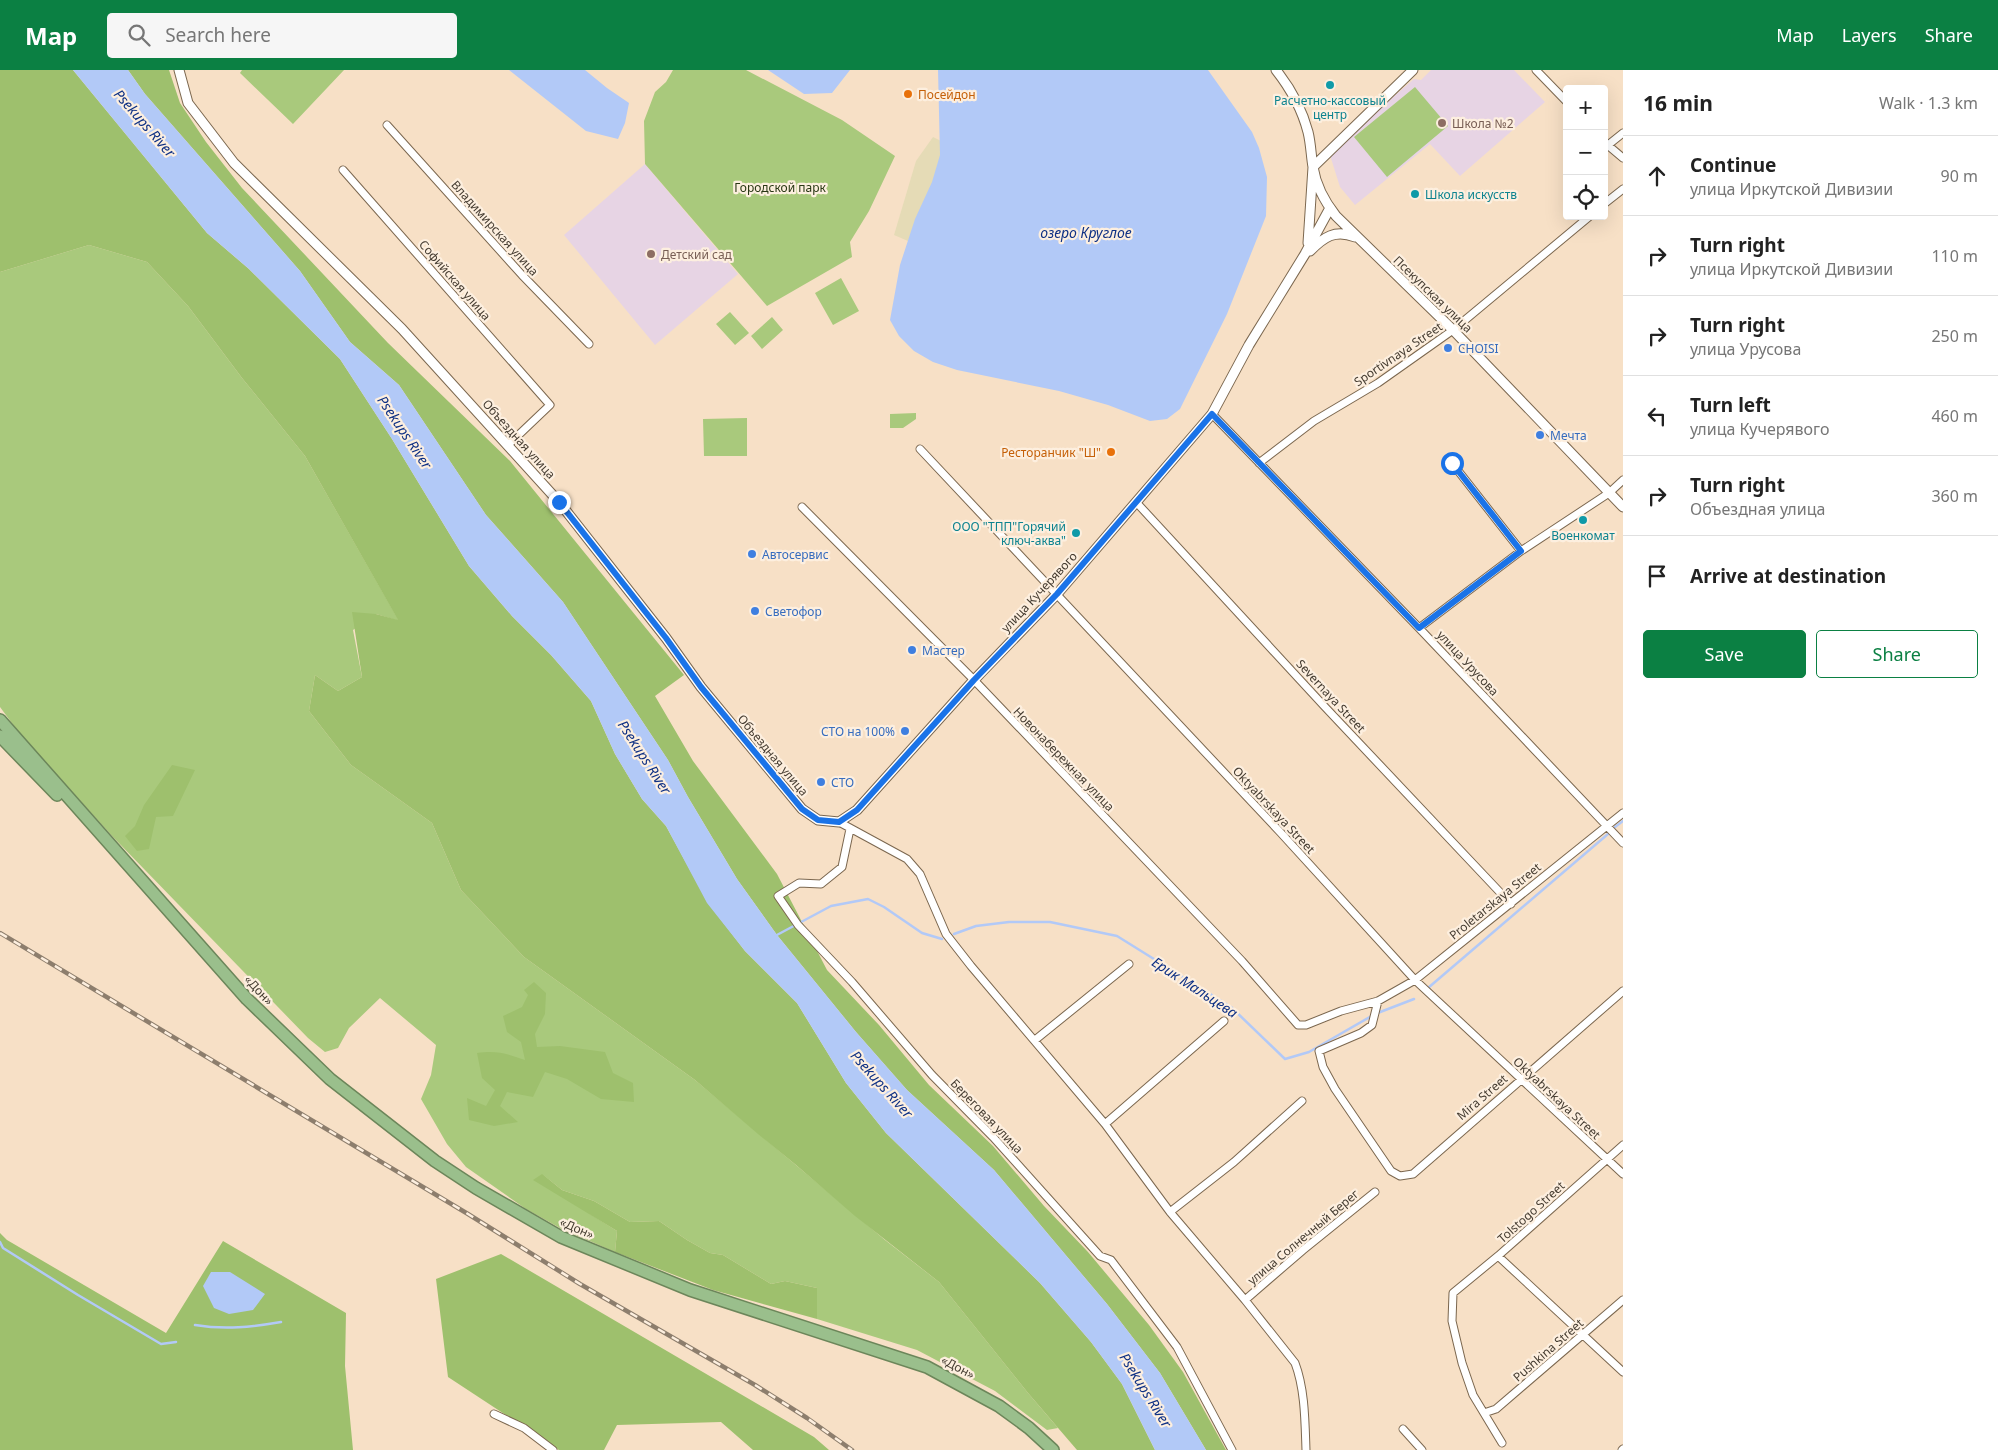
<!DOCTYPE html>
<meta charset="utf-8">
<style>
body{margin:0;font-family:"Noto Sans",sans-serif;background:#f6f6f6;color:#222}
.controls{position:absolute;right:15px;top:15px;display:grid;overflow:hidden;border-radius:5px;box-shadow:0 5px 20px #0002}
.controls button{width:45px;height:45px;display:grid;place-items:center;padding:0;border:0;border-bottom:1px solid #e0e0e0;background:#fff;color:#222;font:25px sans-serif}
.stop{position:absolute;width:15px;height:15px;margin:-11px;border:4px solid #1a73e8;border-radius:50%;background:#fff}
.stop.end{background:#1a73e8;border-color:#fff;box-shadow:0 1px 5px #0008}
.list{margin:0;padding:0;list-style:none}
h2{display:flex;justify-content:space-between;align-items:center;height:65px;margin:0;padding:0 20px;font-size:21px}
h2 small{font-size:16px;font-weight:400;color:#767676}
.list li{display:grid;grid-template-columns:32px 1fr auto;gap:15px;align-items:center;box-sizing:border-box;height:80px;padding:0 20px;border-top:1px solid #e0e0e0}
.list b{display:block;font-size:19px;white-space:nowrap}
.list p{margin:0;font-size:16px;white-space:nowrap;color:#767676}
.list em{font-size:16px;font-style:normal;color:#767676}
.actions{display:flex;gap:10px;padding:15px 20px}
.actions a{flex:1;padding:11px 0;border:1px solid #0b8043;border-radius:5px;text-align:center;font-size:18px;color:#0b8043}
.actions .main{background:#0b8043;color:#fff}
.icon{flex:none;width:28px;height:28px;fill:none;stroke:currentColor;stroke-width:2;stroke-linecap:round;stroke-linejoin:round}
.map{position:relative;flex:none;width:1623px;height:1380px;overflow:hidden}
header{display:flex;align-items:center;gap:30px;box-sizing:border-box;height:70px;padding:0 25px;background:#0b8043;color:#fff}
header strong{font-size:24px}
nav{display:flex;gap:28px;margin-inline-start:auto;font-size:18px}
.search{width:350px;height:45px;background:#f6f6f6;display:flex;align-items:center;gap:12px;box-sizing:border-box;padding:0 18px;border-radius:5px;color:#767676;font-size:19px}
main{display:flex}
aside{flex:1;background:#fff}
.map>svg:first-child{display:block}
</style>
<header>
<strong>Map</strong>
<div class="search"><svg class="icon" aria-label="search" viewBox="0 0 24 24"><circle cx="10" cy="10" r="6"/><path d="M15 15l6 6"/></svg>Search here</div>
<nav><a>Map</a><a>Layers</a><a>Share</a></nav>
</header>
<main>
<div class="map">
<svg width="1623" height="1380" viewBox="0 0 1623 1380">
<rect width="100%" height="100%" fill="#f7e0c6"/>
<path fill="#e7d4e4" d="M1431,0H1514L1545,32L1460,106L1430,74L1355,135L1340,117L1329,82L1414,9L1421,10Z
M645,94L738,204L655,275L564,165Z"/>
<path fill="#a9c97c" d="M242,0H344L293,54L240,3Z
M673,0H746L842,50L895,86L869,141L850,172L852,187L767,236L645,94L644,51L655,22L666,12Z
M1415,17L1448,56L1387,107L1354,67Z
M89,175L147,192L188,236L242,308L305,386L399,551L376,544L353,560L362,607L338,621L315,605L309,641L351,695L432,753L461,820L524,887L695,1010L885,1170L939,1212L1028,1323L1058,1358L1047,1360L995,1321L917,1280L817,1249V1218L785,1211L771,1214L723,1185L710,1183L687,1170L659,1151L630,1152L594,1131L562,1120L542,1104L590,1144L617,1161L615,1182L560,1158L526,1139L466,1097L447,1074L421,1029L431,1005L436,975L380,928L349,958L338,978L325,982L308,968L113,767L20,664L0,637V202Z
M841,208L859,241L833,255L815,223Z
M730,242L749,263L735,275L716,254Z
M772,247L783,260L762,279L751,266Z
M916,343V349L903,358H890V344Z
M747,348V386H704L703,349Z"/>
<path fill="#9ec06d" d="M0,0H73L207,163L249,199L340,289L392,369L469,496L512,546L551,585L591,631L615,684L642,729L666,756L708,833L745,881L797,933L846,1013L886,1063L1040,1213L1091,1272L1122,1314L1155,1380H1077L1028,1323L939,1212L855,1146L796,1095L758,1064L695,1010L524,887L461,820L432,753L351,695L309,641L315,605L338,621L362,607L352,542L376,544L398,550L305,386L242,308L188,236L147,192L89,175L0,202Z
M128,0H169L180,33L206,72L242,118L388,273L510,391L684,605L655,626L693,691L777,804L827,900L879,955L929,1015L993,1076L1044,1136L1088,1182L1149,1255L1183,1302L1226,1380H1206L1160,1303L1107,1234L994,1100L907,1020L856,962L777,865L737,809L688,727L668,690L563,532L486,445L399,315L350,272L300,201L145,24Z
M172,695L195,700L173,746L156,747L149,779L137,781L125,766L135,756L144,735Z
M534,912L546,923L545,944L535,964L537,977L560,976L605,982L613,1003L633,1013L634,1032L601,1029L567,1009L545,1002L533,1027L507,1022L500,1036L518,1052L494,1056L469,1050L467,1028L486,1036L495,1020L482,1008L477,983C498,980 507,984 525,990L521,972L507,962L503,946L522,937L528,925L524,920Z
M542,1104L562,1120L594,1131L630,1152L659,1151L687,1170L710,1183L723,1185L771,1214L785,1211L817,1218V1249L713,1220L615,1182L617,1161L533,1110Z
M0,1163L7,1170L166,1263L223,1171L346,1243L345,1296L353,1380H0Z
M501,1184L814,1367L829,1380H753L721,1352L617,1355L604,1380H559L448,1307L436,1209Z"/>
<path fill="#e5dbb6" d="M933,67L941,71L945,87L908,171L894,165L916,91Z"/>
<path fill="#b2c9f7" d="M73,0H128L145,24L300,201L350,272L399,315L486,445L563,532L668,690L688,727L737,809L777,865L856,962L907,1020L994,1100L1107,1234L1160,1303L1206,1380H1155L1122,1314L1091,1272L1040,1213L886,1063L846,1013L797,933L745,881L707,833L666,756L642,729L615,684L591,631L551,585L512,546L469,496L392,369L340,289L249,199L207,163Z
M509,0H585L607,18L629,33L625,53L618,69L586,61Z
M768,0H850L832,23L804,24Z
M938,0H1208L1252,62L1259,78L1267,107L1266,146L1227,244L1180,339L1167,349L1150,351L1108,335L1059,321L957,300L933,292L914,281L899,266L890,250L900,195L915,149L932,112L940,85Z
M211,1202H230L265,1224L253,1240L229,1244L214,1238L203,1216Z"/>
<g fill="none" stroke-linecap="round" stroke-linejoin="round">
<path stroke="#b2c9f7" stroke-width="2.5" d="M1615,757L1623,751
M954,864L976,856L1009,852H1050L1117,866L1231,937L1285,989L1309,982L1375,944L1414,929
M775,866L831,836L868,829L884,837L922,863L942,869
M1428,918L1608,764
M0,1172L3,1178L78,1225L161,1274L176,1272
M195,1255C225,1260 252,1257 281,1252"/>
<defs>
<path id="minor" d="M1536,0L1567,32
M387,55L522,205L589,274
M1604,72L1623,88
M1608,75L1623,63
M343,100L550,335L508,375
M1604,134L1623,119
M1212,344L1419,558L1623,773
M920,379L1280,762L1415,910L1623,1104
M1259,393L1314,351L1378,313L1453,260L1590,146
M1452,393L1521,481
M1136,432L1325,637L1511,834
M802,437L974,610L1242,891L1298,955H1306L1341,941L1378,931L1415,910L1623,743
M1419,558L1521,481L1609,423L1623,410
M839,752L907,789L920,804L946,864L971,896L1105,1054L1170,1142L1245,1230L1295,1293C1305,1319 1305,1352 1306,1380
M850,759L842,797L821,814L799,813L778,826L798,855L852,912L932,1005L993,1067L1100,1186L1111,1190L1177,1277L1232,1380
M1378,931L1372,955L1361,963L1319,981L1323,997L1335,1019L1391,1101L1400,1106L1413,1104L1623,921
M1035,970L1129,894
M1105,1054L1224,951
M1170,1142L1234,1092L1302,1031
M1498,1186L1623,1302
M1245,1230L1303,1180L1375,1122
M1484,1343L1496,1339L1623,1230
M494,1344L524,1358L553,1380
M1403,1359L1422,1380
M1502,1373L1473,1325L1462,1293L1452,1251L1453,1223L1498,1186L1623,1075
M1622,1380L1623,1379"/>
<path id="tertiary" d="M179,0L188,33L234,93L402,259L559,432L666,568L701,617L802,739L818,750L839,752L857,740L974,610L1057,524L1212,344L1249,275L1305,184L1330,138
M1276,0C1291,19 1302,39 1308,62C1311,74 1311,86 1313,97C1316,116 1325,132 1336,146L1453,260L1623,437
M1308,173L1313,97L1413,0
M1310,181C1324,167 1335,159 1355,167"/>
<path id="trunk" d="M0,650L247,929L330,1009L435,1091L476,1118L561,1167L690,1220L927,1297L999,1336L1029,1358L1053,1380
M0,666L57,725"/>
</defs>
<use href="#minor" stroke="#7b674f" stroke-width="9"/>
<use href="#tertiary" stroke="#7b674f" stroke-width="11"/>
<use href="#trunk" stroke="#6c865a" stroke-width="14"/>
<use href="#minor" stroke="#fff" stroke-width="7"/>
<use href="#tertiary" stroke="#fff" stroke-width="9"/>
<use href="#trunk" stroke="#9abf8c" stroke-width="11"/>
<defs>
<path id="rail" d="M0,863L468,1144L580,1214L755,1315L807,1348L852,1380"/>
</defs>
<use href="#rail" stroke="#8d7e6d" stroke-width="4.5"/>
<use href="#rail" stroke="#fdefdf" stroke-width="2.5" stroke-dasharray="8" stroke-linecap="butt"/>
</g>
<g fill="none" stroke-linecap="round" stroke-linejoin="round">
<path stroke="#1a73e8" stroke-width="6" d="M559,432L666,568L701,617L802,739L818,750L839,752L857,740L974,610L1057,524L1212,344L1419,558L1521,481L1452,393"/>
</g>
<g fill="#0f9aa8" stroke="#fdefdf" stroke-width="2">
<circle cx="1330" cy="15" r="5"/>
<circle cx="1415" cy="124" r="5"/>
<circle cx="1583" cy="450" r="5"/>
<circle cx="1076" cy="463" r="5"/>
</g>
<g fill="#e8710a" stroke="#fdefdf" stroke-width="2">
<circle cx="908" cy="24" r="5"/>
<circle cx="1111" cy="382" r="5"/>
</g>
<g fill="#8d6e63" stroke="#fdefdf" stroke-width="2">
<circle cx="1442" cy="53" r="5"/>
<circle cx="651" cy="184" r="5"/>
</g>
<g fill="#3f7fe0" stroke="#fdefdf" stroke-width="2">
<circle cx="1448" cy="278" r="5"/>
<circle cx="1540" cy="365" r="5"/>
<circle cx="752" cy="484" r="5"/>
<circle cx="755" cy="541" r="5"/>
<circle cx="912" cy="580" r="5"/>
<circle cx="905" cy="661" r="5"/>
<circle cx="821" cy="712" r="5"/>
</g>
<g text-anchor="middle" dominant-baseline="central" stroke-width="4.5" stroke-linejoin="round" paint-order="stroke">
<g font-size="12" fill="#c56008" stroke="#fdefdf" text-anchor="start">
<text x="918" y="24">Посейдон</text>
<text x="1101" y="382" text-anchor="end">Ресторанчик "Ш"</text>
</g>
<g font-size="12" fill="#0d838f" stroke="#fdefdf">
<text x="1330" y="30">Расчетно-кассовый<tspan x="1330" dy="14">центр</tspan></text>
<text x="1425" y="124" text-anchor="start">Школа искусств</text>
<text x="1066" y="456" text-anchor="end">ООО "ТПП"Горячий<tspan x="1066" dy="14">ключ-аква"</tspan></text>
<text x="1583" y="465">Военкомат</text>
</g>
<g font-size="12" fill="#785e54" stroke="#fdefdf" text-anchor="start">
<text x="1452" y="53">Школа №2</text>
<text x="661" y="184">Детский сад</text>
</g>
<g font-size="12" fill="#283613" stroke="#fdefdf">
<text x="780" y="117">Городской парк</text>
</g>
<g font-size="12" fill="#443b30" stroke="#fdefdf">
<text transform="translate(495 158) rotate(48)">Владимирская улица</text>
<text transform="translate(455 210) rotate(49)">Софийская улица</text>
<text transform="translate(1433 224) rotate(44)">Псекупская улица</text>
<text transform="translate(1398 284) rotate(-34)">Sportivnaya Street</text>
<text transform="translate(519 369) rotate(48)">Объездная улица</text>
<text transform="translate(1039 522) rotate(-47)">улица Кучерявого</text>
<text transform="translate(1468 593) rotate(47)">улица Урусова</text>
<text transform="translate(1331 626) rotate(47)">Severnaya Street</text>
<text transform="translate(773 685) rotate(50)">Объездная улица</text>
<text transform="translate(1064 689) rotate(46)">Новонабережная улица</text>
<text transform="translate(1274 740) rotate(47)">Oktyabrskaya Street</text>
<text transform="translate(1495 831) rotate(-39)">Proletarskaya Street</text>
<text transform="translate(259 920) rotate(47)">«Дон»</text>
<text transform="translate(1482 1027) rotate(-41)">Mira Street</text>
<text transform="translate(1557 1028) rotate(43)">Oktyabrskaya Street</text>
<text transform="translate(987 1046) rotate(46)">Береговая улица</text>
<text transform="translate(1531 1142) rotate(-42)">Tolstogo Street</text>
<text transform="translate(577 1158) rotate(24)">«Дон»</text>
<text transform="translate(1303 1167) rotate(-40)">улица Солнечный Берег</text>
<text transform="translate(1548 1280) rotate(-41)">Pushkina Street</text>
<text transform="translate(958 1297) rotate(28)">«Дон»</text>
</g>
<g font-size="12" fill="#366cbe" stroke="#fdefdf" text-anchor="start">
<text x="1458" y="278">CHOISI</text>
<text x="1550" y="365">Мечта</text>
<text x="762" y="484">Автосервис</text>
<text x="765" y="541">Светофор</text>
<text x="922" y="580">Мастер</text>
<text x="895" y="661" text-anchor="end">СТО на 100%</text>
<text x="831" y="712">СТО</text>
</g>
<g font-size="14" font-style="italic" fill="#0e3084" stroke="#fdefdf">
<text transform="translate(145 53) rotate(49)">Psekups River</text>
<text x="1086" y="162">озеро Круглое</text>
<text transform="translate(405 362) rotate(56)">Psekups River</text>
<text transform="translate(645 687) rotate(57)">Psekups River</text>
<text transform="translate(1195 917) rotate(33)">Ерик Мальцева</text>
<text transform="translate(882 1014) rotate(48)">Psekups River</text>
<text transform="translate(1146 1320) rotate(58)">Psekups River</text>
</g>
</g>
</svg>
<div class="controls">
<button>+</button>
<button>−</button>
<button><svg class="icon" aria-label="locate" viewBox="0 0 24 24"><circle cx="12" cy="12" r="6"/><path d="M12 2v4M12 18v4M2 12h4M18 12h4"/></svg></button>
</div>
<div class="stop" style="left:1452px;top:393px"></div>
<div class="stop end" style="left:559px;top:432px"></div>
</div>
<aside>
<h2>16 min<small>Walk · 1.3 km</small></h2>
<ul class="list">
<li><svg class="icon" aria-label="ahead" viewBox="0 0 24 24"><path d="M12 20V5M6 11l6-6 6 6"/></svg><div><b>Continue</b><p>улица Иркутской Дивизии</p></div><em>90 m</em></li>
<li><svg class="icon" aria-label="right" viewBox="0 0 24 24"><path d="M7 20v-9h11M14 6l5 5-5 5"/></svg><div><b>Turn right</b><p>улица Иркутской Дивизии</p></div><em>110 m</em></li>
<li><svg class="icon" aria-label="right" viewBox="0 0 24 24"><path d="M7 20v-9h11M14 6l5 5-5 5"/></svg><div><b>Turn right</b><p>улица Урусова</p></div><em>250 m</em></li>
<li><svg class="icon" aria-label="left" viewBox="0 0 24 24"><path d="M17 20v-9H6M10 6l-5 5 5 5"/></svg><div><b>Turn left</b><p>улица Кучерявого</p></div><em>460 m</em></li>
<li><svg class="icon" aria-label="right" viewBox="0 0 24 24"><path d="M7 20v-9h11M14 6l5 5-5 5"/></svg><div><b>Turn right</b><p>Объездная улица</p></div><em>360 m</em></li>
<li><svg class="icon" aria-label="arrive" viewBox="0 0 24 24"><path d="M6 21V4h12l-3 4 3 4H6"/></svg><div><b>Arrive at destination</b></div></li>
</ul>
<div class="actions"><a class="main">Save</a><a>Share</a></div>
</aside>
</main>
